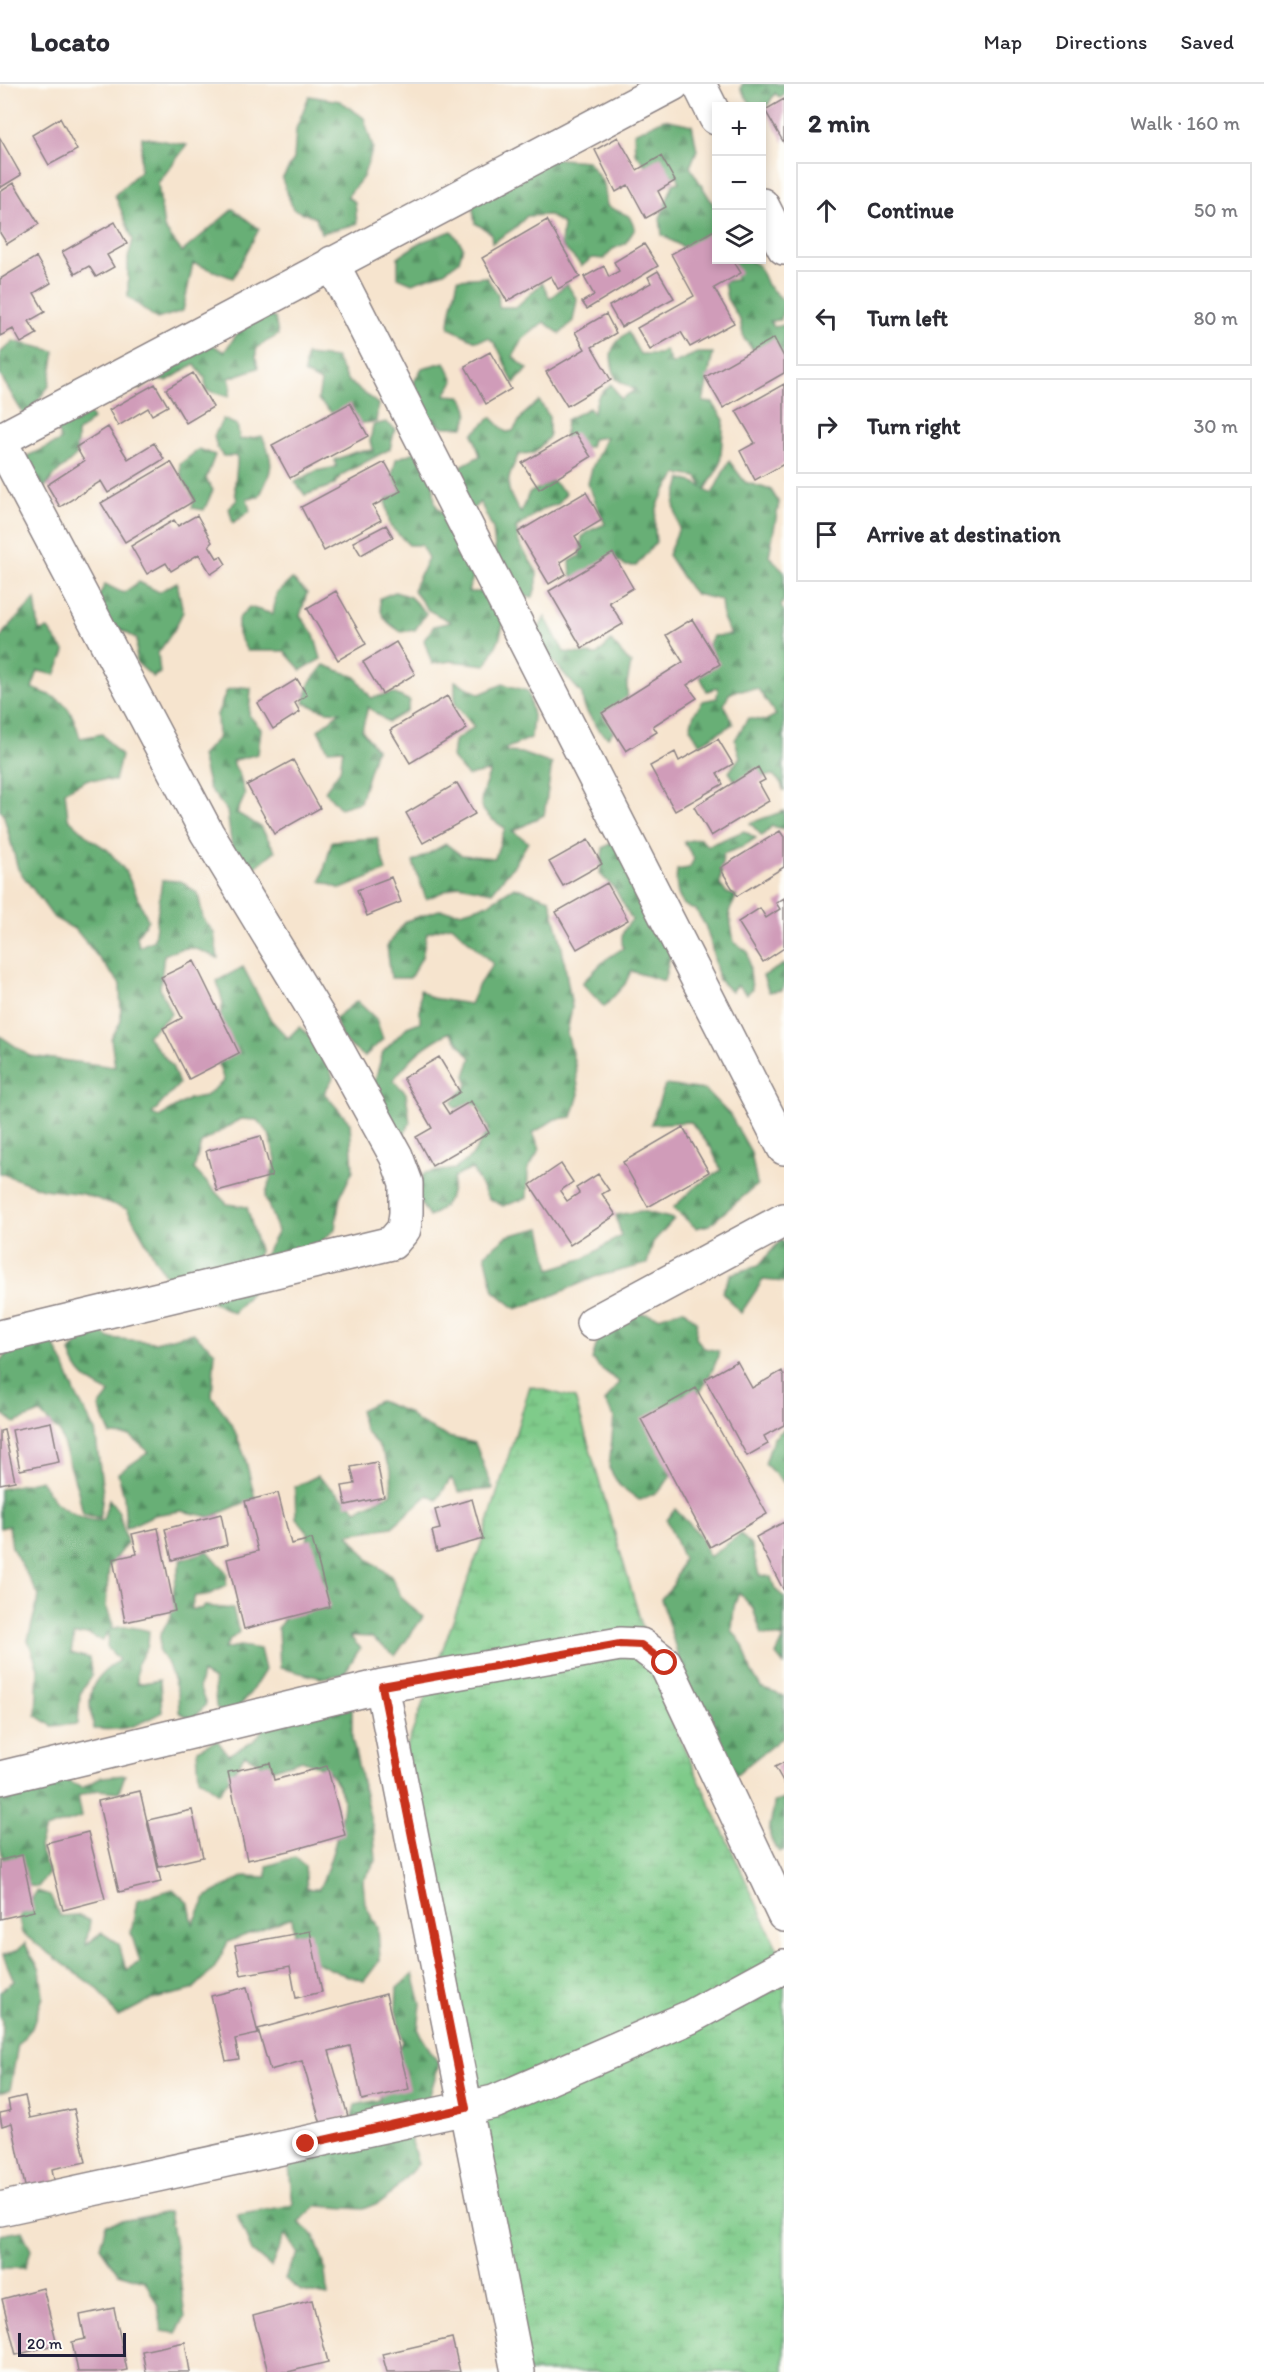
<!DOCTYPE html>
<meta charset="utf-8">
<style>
body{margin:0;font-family:Itim,sans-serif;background:#f7f7f7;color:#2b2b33}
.controls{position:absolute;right:18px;top:18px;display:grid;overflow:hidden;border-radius:0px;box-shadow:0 3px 9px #0003}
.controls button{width:54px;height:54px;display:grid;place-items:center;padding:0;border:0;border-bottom:2px solid #e1e1e2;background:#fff;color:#2b2b33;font:30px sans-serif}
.scale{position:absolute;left:18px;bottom:15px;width:108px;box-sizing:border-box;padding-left:6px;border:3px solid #22223b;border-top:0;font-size:16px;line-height:21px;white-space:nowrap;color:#22223b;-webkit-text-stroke:4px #fdfcf7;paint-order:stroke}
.stop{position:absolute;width:18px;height:18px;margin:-14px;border:4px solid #c8321e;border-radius:50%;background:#fff}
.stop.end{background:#c8321e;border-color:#fff;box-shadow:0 2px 6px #0008}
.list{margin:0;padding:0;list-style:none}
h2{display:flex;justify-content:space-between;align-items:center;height:78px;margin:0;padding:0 24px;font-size:26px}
h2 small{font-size:20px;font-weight:400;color:#7c7c81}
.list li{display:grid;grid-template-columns:39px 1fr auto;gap:18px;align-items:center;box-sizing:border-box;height:96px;margin:0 12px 12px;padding:0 12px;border:2px solid #e1e1e2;border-radius:0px}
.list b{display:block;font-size:22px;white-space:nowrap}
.list em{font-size:20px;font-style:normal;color:#7c7c81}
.icon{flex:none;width:33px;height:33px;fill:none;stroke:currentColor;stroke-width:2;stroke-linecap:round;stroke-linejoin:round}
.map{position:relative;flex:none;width:784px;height:2288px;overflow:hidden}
header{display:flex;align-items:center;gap:36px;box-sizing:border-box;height:84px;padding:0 30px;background:#fff;border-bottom:2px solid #e1e1e2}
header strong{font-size:28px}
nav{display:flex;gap:33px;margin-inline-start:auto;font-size:21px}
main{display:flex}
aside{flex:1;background:#fff}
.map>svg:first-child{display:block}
</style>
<header>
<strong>Locato</strong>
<nav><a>Map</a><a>Directions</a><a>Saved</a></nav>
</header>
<main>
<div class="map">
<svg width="784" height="2288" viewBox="0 0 784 2288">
<defs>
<pattern id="forest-firs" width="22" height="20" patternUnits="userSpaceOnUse" patternTransform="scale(1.5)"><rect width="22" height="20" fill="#67af76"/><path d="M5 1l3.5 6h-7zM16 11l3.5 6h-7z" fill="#548e62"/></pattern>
<pattern id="wetland-marsh" width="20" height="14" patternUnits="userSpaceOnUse" patternTransform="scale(1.5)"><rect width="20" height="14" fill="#7fcb8a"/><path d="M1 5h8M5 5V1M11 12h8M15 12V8" fill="none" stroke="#6dae78"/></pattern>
</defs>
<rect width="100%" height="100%" fill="#fdfcf7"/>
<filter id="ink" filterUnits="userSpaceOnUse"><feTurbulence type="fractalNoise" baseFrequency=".0167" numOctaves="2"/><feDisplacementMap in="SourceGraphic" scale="12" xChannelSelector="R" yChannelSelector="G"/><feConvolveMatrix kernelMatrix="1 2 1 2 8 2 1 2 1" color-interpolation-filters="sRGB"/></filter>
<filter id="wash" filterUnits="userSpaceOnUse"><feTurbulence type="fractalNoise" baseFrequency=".008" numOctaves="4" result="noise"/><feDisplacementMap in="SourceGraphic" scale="24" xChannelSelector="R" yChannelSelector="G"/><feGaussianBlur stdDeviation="1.35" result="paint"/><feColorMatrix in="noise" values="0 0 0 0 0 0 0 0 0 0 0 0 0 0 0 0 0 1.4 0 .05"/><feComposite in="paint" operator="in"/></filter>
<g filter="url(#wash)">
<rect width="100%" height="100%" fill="#f6e4ce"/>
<path fill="url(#forest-firs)" stroke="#446858" stroke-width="1.5" d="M742,0H784V11L780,14L775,9L765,26L762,22H752L741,5Z
M309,12L340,17L364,34L373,64L363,93L347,113L355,118L357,140L321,149L316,134L293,125L282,95L294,75L296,45Z
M664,35L692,41L697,66L690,83L715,123C724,154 714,156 689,167L662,151L660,134L673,100L679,98L678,92L653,90L635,69L634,49Z
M142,53L187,61L158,99L164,144L182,168L233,125L259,145L233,194L193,179L183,227L157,235L128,213V174L133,156L115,111L140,87Z
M545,74L588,77L604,100L607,122L629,132L635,145L625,160L613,165L604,175L592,174L582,182L561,161L563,140L549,131L527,132L515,144L492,159L491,149L475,139L471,109Z
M452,147L463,163L459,177L444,188L412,199L398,193V173L421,158Z
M722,176H749L759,182L767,201L784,217L781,236L770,237L774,243L784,241V285L761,275L744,255L740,236L727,215L724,198L737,195Z
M486,193L498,210L499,223H516L542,199L550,214L567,200L577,216L573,237L560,250L544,238L523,255L513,273L528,285L514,299C504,284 503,265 489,254L476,257L449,244C449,226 455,212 458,195Z
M254,230L275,234L278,251C259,264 252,258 258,284L229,294L231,302L229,313L206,306L205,294L194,280L167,297L153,296L140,306L134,301L202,254L224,268C234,255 241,242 254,230Z
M628,248L640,270H659L665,266L672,280L697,269H713L703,318L713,319L724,336L720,381L705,406L712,410L729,377L745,398L771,406L779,419L769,472L784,487V515L781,522L784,528V707L781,699L773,691L735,697L729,688L740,673L735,656L748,634L765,637L776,631L758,605L737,606L729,610L724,621L733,640L700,660L690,644L694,630L703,617L717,614L718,604L707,607L697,586L713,552L731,551L723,534L721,516L695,510L689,503L668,471L679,444L674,420L681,395L696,399L703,404L697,393L678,390C658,413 652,428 656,458L636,482H626L619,477L606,490L588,500L571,491L570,477L580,472L582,453L591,446L605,440L588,400L592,384L606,353L592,355L590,363L564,361L566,336L589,324L593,329L598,313L611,300L621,315L635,306L616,295C609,272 607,264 628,248Z
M13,257L55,267L49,302L25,333L0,291V269Z
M306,271L336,274L347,296L378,320L376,338L344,340L318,316L321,298L304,289Z
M445,278L454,297L445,311L460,312C470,323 470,329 464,343C458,342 447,344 440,342C426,337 417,311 414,298L422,284Z
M539,317L549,332V353L534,369L519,370C506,397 503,404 521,429L529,409L552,397L566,409L558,420L543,425L516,444L519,459L537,488V499L533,513H520L510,491L496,473L493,445L480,418L472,426L460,404L461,382L480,372L473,350L491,333L506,348L513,347L523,331Z
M85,322L93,335L77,349V371L53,393L41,408L24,394L27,372L60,357L56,336Z
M223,335L237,341L240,356L262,352C276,380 272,386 259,413L247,414L250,427L233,439L229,424L237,416C232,402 238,387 237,372H223L217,364L214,352Z
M386,338L395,345L390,365L341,391L334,401L305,411L295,398L316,387L336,383L335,376L355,368L374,366L370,358L373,341Z
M199,365L215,371L206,395L213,406L204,426L192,424L194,414L181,391L180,380Z
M417,367L433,397L435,420L457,446L462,471L476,485L468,508H488L505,534L499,556L486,581L451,577L432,580L424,556L434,542L451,538L428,526L413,506L428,474L421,461H409L390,442L386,419L396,375Z
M292,495L307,509L300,532L314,550L321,575L301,586L284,567H247L238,550V535L249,523L273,530L276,510Z
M139,498L159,508L177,498L183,528L174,546L158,569L160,589L153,593L136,578L137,555L102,535L97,516L105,500L123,509Z
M395,508L410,513L426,529L415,546L401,548C386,538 379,533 380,514Z
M35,515L39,547L48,545L65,568L55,591L38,587L32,604C66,617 70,620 80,654L102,650L121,672L115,697L88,695L65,707L68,734L92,756L108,766L126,788L148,836L137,852L139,863L154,856L162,796L181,797L198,810L203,834L214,849L218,874C194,863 190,860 164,871L160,904L171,930L147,952L172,982L179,1000L152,1030L159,1033L189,1015L205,1012L224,997L214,965L223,919L217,897L243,883L271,936L288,954L299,943L321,961L333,994L324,1009L350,1039L353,1086L340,1113L335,1145L315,1164L261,1178L278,1147L265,1113L276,1076L269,1050L257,1036L240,1035L201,1059L194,1085L227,1120L247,1123L259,1166L255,1189L263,1195L233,1229L187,1204L168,1197L127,1125L83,1110L43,1105L0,1089V952L30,972L115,983L111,955L121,937L120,900L76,846L54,834L18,785L3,729L0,726V555L4,548Z
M545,533L564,568L597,571L611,557L631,580L627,600L628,631L608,653L600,647L584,624L582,610L545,568L538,546Z
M324,581L356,593L371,614L393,609L410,617L407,627L388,638L368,623L362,646L376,665L360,718L340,724L325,707L340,686L343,665L328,666L318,646L340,628L326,627L304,619L310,598Z
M455,597L480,610L503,600L528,607L533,632L531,654L505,665L507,668L521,669L552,680L544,731L514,747L511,746L528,758L515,780L492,808L459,801L426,815L413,778L446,760L461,771L495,774L505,744C473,725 479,719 490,687L468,692L452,674L454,657L474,643L455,620Z
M241,603L251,604L249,631L261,645L258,670L232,677L240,692L245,711L237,729L261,743L275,767L254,784L241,779L232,765L227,727L209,704L201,672L218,654L217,631L227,606Z
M784,727V745L772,742L762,752L750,739Z
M744,747L756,754L742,763L723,770L720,801L727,809L737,812L729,828L734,858L748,868L752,905L747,910L737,901L732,908L719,896L710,856L705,841L696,826C676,823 675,803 677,786L689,784L694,775L684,758L700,754L707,762Z
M377,754L386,787L341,805L321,797L332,757Z
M614,757L671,869L664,897L631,887L625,900L604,923L582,899L605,876L623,864C620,851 623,845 632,836L615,805L600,790L603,764Z
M514,803L550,815L561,858L572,923L567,949L575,981L579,1010L572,1033L555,1035L533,1049L540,1065L528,1085L527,1114L503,1122L488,1114L472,1085L454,1093C451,1115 448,1122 429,1133L416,1111L424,1089L455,1085L472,1072L489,1045L477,1020L455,1024L452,1018L468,1001L465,992L471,974L450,948C421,963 413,972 393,996L406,1009L410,1039L403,1052L371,1010L383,968L407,943L420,938V906L432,914L470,920L479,900L493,880L452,841L427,849L422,873L410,894H391L387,862L406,837L439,826L460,828L488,820Z
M784,880V902L782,906L769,908L763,892Z
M357,917L376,935L383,955L364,973L342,955L335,934Z
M665,1001L705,1006L730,1031L751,1068L757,1101L709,1141L696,1144L673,1124L694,1104L721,1086L711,1064L691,1038L651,1040Z
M641,1127L674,1135L653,1158L647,1180L595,1193L547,1214L516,1225L494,1207L485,1170L507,1152L541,1144L550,1185L585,1174L621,1152L616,1131Z
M781,1156L784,1159V1198L763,1196L741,1229L722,1208L731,1190L758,1182Z
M683,1225L697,1238L696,1254L704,1264L719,1267C715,1288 702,1302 693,1321C682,1347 681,1379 663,1403C658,1409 647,1413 639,1416L619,1401L609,1384L614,1333L605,1318L619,1298L599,1283L592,1275L601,1246L610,1229L646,1230L659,1233Z
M94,1240L109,1254L155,1258L193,1249L215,1268L212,1312L232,1340L245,1373L255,1414L211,1433L181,1427L154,1431L126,1444L124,1413L118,1389L149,1368L130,1352L111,1351L99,1323L110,1309C88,1298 77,1292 70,1268Z
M47,1247L63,1278L76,1311L95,1346L103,1409L100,1434L83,1430L78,1407L60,1349L40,1329L15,1339L3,1330L0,1333V1278L20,1254Z
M379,1317L407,1328L418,1338L448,1353L475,1359L493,1405L459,1408L451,1394L437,1416L428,1411L392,1443L348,1450L368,1475L391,1492L402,1515L423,1533L395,1572L371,1553L350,1552L360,1564L344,1590L321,1594L280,1584L278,1544L304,1505L308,1449L296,1434L295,1403L317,1392L357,1426L392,1409L391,1385L379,1363L364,1345L360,1326Z
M784,1345V1399L765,1380L773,1355Z
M41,1396C46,1404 51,1415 58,1420C68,1428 90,1439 103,1436L109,1415L119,1428L127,1459L109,1482L106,1522L113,1541L111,1545C125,1541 134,1543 149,1547L148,1561L137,1581V1600L160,1596L162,1628C134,1643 127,1647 94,1645C86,1610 88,1597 119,1576L107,1563L109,1547L102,1557L88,1550L74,1551L71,1569L89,1574L92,1592L80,1610L78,1640L52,1642L36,1631L38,1584L28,1556L39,1512L12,1464L9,1442L0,1444V1405Z
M675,1425L699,1450L709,1473L741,1450L752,1463L759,1491L771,1493L775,1505L784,1513V1581L776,1571L784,1554L762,1550L753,1525L739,1508L734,1523L732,1546L743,1561L751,1587L761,1604L784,1612V1652L729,1696L690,1612L661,1515L673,1501L683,1475L667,1436Z
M208,1467L227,1489L226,1502L208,1511L195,1512L191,1525H200L205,1522L233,1525L239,1548L229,1557L224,1565L240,1562L260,1565L265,1586C254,1604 244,1620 227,1634L216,1623L214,1596L202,1589L199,1603L206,1620L193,1636L179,1628L178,1610L168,1580L159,1568L160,1550L171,1533L174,1503L181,1476Z
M352,1624V1654L374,1750L376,1777L363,1797L365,1820L378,1844L380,1876L364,1897L339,1889L296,1869L292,1833L228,1858L214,1885L192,1906L150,1916L118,1933L100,1907L22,1849L19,1834L37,1807L50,1811L60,1832L77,1831L90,1837L86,1861L102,1849L119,1860L126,1886L140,1878L131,1849L137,1816L173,1805L189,1820L193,1840L207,1812L245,1792L267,1793V1782L295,1773L305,1782L307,1805H319C329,1784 343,1738 343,1715C343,1706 332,1693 328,1686L302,1676L271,1686L245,1671L219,1709L199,1694L197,1666L217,1656L228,1671L255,1656L270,1637Z
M125,1691L119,1708L98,1706L78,1712L82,1733L45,1745L39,1763L49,1789L38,1803L14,1800L4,1784L0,1757V1709L58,1692L82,1704L101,1693Z
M784,1715V1766L779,1768C762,1748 773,1740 774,1718Z
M25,1859L31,1871L40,1885L43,1913L32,1944L18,1960L10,2006L0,2009L2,1936L0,1932V1907L14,1897L3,1871L16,1867Z
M413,1890L421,1920L418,1947L439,1980L427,2021L416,2030L391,2023L375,2044L408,2047L418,2080L385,2116L363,2125L317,2122L298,2138L314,2152L324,2180L328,2212L301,2207L284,2194L298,2170L285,2150L271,2183L252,2167L237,2131L293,2121L288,2073L349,2044L355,2021L379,2016L388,1979L403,1958L396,1926L397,1904Z
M169,2128L179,2185L185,2234L176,2249L162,2247L158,2222L145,2197L118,2189L100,2163L106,2140Z
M22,2147L31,2166L25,2184H0V2151Z"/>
<path fill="url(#wetland-marsh)" stroke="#507662" stroke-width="1.5" d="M530,1302L575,1314L667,1627L784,1879V2288H527L398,1687L483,1455Z"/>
<g id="blocks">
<path fill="#d09cb9" d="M784,15V59L765,26Z
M60,34L77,66L49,81L32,51Z
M618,53L637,86L661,72L675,97L658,107L666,123L646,134L628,101L616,108L595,66Z
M0,54L21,91L0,104Z
M14,99L39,140L7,160L0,149V108Z
M547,136L580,193L558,205L551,192L507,217L482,174Z
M115,138L127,160L107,171L114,183L96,193L89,182L75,190L62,168Z
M716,145V176H733L741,189L714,204L734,239L690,263L681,248L650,266L637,244L694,212L671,170Z
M644,160L658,182L587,225L582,218L594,211L584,193L604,182L609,193L619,187L614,178Z
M36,173L51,199L34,209L45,228L29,237L37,250L21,259L13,245L0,252V195Z
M658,187L674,214L621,243L609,222L651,199L648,193Z
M606,230L616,249L592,263L611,296L567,322L546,288L585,265L575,248Z
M774,254L784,273V289L723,324L705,293Z
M490,268L511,305L486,320L465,282Z
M193,289L213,323L186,339L166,305Z
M155,300L168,322L152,331L148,324L118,342L109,326Z
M784,300V380L755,396L740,367L755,359L736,327Z
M350,319L368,352L290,394L272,361Z
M108,343L128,375L154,359L164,375L108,409L101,397L60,423L47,401L84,377L76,363Z
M575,348L591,373L539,405L522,379Z
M171,378L194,417L125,458L101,419Z
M385,378L401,407L373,422L381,436L324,467L301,423Z
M586,408L602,436L575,452L582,464L560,478L566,490L549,500L518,448Z
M197,431L212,458L209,461L217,474L221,472L226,480L211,490L199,470L171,487L166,479L147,490L131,462L174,436L178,442Z
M386,441L393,453L361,471L353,458Z
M613,469L633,504L609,518L623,540L582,564L549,507Z
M336,507L366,560L338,576L307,524Z
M692,535L720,580L687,601L697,614L653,642L657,648L626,667L602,629L683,578L666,551Z
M396,558L415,590L382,610L363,578Z
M297,595L307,611L295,619L300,628L273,645L258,619Z
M447,612L467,645L410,679L390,646Z
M718,655L733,680L717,689L723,700L675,727L650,682L675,668L679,677Z
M293,676L320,724L274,750L247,701Z
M758,683L765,696L759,699L769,717L711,752L694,723Z
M457,699L475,730L423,759L406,729Z
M780,747L784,753V783L737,812L720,784Z
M588,756L602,780L563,802L549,778Z
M391,793L401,818L367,832L357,806Z
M607,799L628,836L577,865L556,828Z
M784,814V864L763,878L738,838L760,824L766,834L780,825L776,819Z
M194,877L239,969L189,995L163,944L182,934L161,893Z
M439,973L460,1008L442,1019L449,1030L471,1017L489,1049L432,1082L416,1053L432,1044L403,994Z
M683,1043L709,1088L648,1123L623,1078Z
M261,1052L272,1092L217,1107L206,1067Z
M561,1080L573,1098L560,1107L567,1117L579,1109L576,1104L598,1090L609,1106L602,1110L616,1131L570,1161L530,1101Z
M737,1277L752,1304L782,1287L784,1292V1341L764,1352L768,1360L747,1372L705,1295Z
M696,1304L767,1430L710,1463L641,1335Z
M51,1338L59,1378L20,1386L12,1346Z
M4,1346L15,1397L0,1400V1347Z
M377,1378L384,1413L346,1421L342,1402L355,1400L351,1383Z
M278,1409L291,1460L312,1455L330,1523L244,1545L227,1475L258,1467L245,1417Z
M472,1415L483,1455L437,1468L432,1447L440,1445L435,1426Z
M221,1430L227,1461L172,1476L165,1445Z
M784,1438V1507L756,1453Z
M158,1444L175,1527L125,1538L113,1475L137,1470L132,1450Z
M784,1678V1699L775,1683Z
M270,1679L274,1696L327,1682L345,1751L289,1767L247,1776L228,1688Z
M140,1707L161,1798L119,1808L98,1717Z
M192,1726L203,1773L159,1783L148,1736Z
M88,1748L105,1815L63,1826L46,1759Z
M22,1771L34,1827L0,1835V1776Z
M310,1847L322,1908L296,1914L290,1882L241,1891L235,1861Z
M247,1903L258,1950L235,1955L239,1975L226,1977L211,1912Z
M386,1910L409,2005L362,2016L350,1962L329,1967L348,2032L321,2040L302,1977L270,1986L258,1945Z
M25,2012L30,2034L74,2025L86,2078L52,2085L55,2101L26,2107L12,2039L2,2042L0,2032V2029L10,2027L8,2016Z
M43,2204L57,2260L16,2271L2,2215Z
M312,2216L328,2278L288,2288H268L253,2232Z
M114,2224L127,2286L116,2288H78L72,2258L85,2255L80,2231Z
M452,2254L460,2288H387L382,2270Z
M185,2258L190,2288H146L142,2267Z"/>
</g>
</g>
<g filter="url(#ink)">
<use href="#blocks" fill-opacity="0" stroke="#8c8384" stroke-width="1.5"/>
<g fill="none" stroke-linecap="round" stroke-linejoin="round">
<defs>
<path id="street" d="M699,0L716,34
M762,121L784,164
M332,179L784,1064
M0,356L673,0
M0,357L207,749L324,942L396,1072L406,1099V1129L404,1145L392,1159L0,1253
M593,1239L784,1136
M382,1602L518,2288
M0,1694L382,1602L620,1560L641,1561L665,1579L784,1831
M0,2125L494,2018L690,1933L784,1882"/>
</defs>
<use href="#street" stroke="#8c8384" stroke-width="36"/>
<use href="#street" stroke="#fff" stroke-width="33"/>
</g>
</g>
<g fill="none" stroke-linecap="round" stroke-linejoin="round" filter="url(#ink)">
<path stroke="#c8321e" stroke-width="8" d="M306,2060L466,2024L382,1602L620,1560L641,1561L665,1579"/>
</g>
</svg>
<div class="controls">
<button>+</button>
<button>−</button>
<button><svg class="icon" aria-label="layers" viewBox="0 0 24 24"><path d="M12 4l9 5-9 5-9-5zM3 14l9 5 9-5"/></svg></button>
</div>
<div class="scale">20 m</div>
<div class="stop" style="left:665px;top:1579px"></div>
<div class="stop end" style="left:306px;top:2060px"></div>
</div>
<aside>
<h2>2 min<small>Walk · 160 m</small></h2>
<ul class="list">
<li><svg class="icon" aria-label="ahead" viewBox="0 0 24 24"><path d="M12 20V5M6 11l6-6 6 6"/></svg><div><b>Continue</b></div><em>50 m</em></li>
<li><svg class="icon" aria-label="left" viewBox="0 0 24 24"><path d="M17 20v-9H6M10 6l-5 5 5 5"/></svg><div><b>Turn left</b></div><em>80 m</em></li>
<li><svg class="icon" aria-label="right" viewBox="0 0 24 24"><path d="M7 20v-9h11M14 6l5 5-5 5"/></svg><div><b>Turn right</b></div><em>30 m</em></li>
<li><svg class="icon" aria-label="arrive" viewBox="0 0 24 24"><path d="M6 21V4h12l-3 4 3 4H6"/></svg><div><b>Arrive at destination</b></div></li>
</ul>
</aside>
</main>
